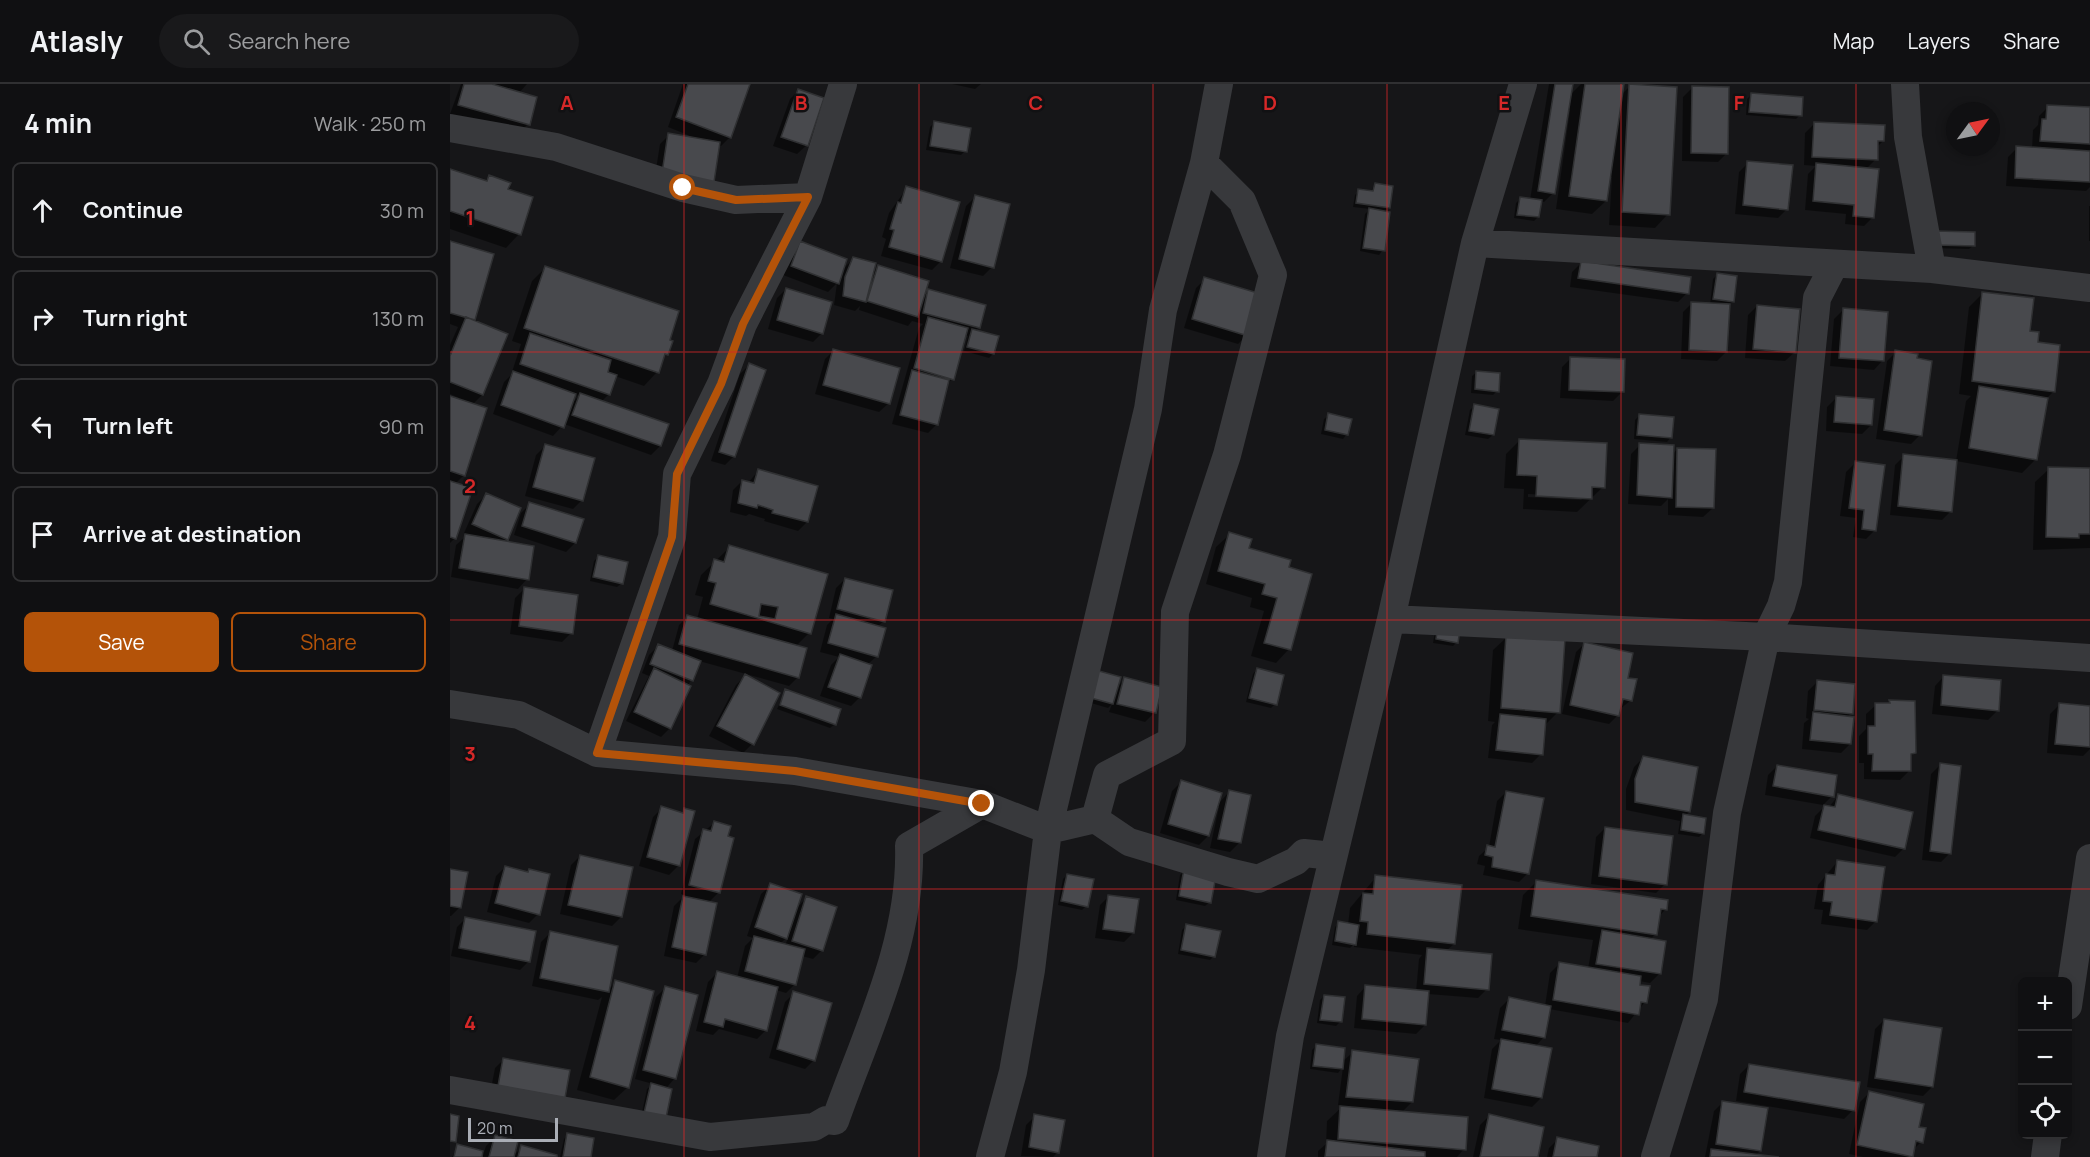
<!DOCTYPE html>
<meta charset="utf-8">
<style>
body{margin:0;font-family:Manrope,sans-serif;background:#19191b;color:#f1f3f6}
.controls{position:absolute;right:18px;bottom:18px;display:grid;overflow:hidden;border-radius:9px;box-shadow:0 3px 9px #0003}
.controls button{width:54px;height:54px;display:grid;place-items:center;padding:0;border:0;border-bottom:2px solid #303032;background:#101012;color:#f1f3f6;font:30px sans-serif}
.compass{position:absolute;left:1496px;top:18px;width:54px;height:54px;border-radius:50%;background:#101012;box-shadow:0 3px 9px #0003;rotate:57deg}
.scale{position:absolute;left:18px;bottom:15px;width:90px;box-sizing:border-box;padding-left:6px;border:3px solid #aaaeb6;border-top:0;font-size:16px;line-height:21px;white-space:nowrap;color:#aaaeb6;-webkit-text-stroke:4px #111113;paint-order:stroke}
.stop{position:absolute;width:18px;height:18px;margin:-14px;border:4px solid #b45309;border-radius:50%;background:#fff}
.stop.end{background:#b45309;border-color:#fff;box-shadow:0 2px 6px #0008}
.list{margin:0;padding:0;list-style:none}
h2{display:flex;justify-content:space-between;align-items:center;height:78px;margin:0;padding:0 24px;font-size:26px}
h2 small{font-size:20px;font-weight:400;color:#9c9d9f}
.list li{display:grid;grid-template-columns:39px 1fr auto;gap:18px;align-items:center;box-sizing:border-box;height:96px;margin:0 12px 12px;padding:0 12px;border:2px solid #303032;border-radius:9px}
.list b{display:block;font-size:22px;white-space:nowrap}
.list em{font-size:20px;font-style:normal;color:#9c9d9f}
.actions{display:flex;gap:12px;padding:18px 24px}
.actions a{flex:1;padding:14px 0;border:2px solid #b45309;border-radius:9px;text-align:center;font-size:21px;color:#b45309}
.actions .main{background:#b45309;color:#fff}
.icon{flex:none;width:33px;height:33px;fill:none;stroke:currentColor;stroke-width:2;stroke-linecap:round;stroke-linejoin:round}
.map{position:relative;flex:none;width:1640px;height:1073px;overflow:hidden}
header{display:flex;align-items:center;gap:36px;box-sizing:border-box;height:84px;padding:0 30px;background:#101012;border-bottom:2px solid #303032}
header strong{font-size:28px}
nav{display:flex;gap:33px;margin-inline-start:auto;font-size:21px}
.search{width:420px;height:54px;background:#19191b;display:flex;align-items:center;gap:15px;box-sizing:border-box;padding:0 21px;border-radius:33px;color:#9c9d9f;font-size:22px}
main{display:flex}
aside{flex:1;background:#101012}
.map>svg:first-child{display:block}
</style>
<header>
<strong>Atlasly</strong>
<div class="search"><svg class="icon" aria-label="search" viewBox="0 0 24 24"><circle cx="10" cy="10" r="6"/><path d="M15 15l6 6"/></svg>Search here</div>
<nav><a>Map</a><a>Layers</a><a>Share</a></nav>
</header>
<main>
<aside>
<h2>4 min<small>Walk · 250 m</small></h2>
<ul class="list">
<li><svg class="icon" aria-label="ahead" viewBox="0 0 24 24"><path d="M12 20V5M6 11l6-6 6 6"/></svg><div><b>Continue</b></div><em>30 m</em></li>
<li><svg class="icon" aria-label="right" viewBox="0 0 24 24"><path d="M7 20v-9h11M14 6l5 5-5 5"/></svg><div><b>Turn right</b></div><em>130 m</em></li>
<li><svg class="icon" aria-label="left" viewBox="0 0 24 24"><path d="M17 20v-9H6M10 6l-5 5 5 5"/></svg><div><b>Turn left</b></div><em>90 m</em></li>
<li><svg class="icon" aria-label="arrive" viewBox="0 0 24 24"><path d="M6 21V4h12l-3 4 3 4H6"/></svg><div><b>Arrive at destination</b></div></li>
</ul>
<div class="actions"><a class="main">Save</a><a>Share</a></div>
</aside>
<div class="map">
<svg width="1640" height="1073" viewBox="0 0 1640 1073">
<rect width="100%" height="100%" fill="#161618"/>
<path fill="#0007" fill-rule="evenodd" d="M11,0H77L69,9L78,40L69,49L0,30Z
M233,0H299L280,53L271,62L268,61L204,98L210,60L219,51L250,56L218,43Z
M502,0H531L525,5Z
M1099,0H1121L1119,12L1131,0H1167L1171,11L1180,2L1218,130L1205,144L1159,141L1162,93L1159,92L1156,117L1142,130L1106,125L1120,26L1117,25L1103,109L1094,118L1090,117L1088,133L1084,137L1064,134L1066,119L1071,114L1080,116Z
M1242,4L1277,69L1268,78L1232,77L1233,13Z
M349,6L357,61L347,70L323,62L340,15Z
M1301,11L1350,31L1346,35L1296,31L1297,15Z
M1598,23L1640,25V103L1636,107L1556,102L1558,73L1567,64L1582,65L1583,46L1588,41L1589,32Z
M484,39L515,67L511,71L476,66L480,43Z
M1364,40L1433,57L1427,63L1426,75L1416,85L1423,133L1414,142L1395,140L1396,130L1355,126L1358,90L1366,82L1354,81L1355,49Z
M1298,79L1337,125L1328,134L1285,130L1289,88Z
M0,86L34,98L39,93L57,106L69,150L56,164L0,145Z
M925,100L939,124L934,128L933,166L929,171L910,167L915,130L920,125L903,123L905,111L909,107L920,109Z
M457,104L491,177L482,186L431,172L436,155L432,153L439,129ZM452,113H455L448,126Z
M525,113L542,183L533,192L500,184L516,122Z
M1639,122H1640V157H1639Z
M1482,153L1524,161L1519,165L1481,164Z
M0,158L42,171L23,237L32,311L22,321L14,391L5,400V454L0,459V314L8,316L9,314L0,310V261L8,243L0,240Z
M350,159L392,186L404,174L422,189L428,183L472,213L479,207L529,243L525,247L543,270L539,274L514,267L518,252L514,251L502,295L497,301L487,340L478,349L442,340L469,244L473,240L462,237L458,242L409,226L410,222L405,227L384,221L387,199L378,208L333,191Z
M1131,179L1237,209L1228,218L1120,203L1122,188Z
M95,184L218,257L217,270L211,276L207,288L194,302L165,292L159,310L151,318L217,341L210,362L201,371L114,340L103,352L43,330L54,298L61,291L71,260L62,257L82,197ZM124,310L129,312L121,320Z
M1267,191L1283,217L1278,222L1276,268L1267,277L1231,275L1233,228L1242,219L1260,221L1263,195Z
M755,195L797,251L788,260L734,244L746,204Z
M336,205L372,249L363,258L318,245L327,214Z
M1533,209L1578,248L1586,259L1604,307L1597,314L1586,375L1572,389L1506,377L1516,317L1521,312L1509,310L1519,223Z
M1307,222L1345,268L1335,277L1295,274L1298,231Z
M1393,226L1433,276L1424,286L1380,282L1384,235Z
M384,266L439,319L429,328L365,310L375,275Z
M1446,268L1465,276L1470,351L1461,360L1426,355L1437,277Z
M1121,274L1172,308L1163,317L1110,314L1112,283Z
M299,281L284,372L275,381L261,377L290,290Z
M1027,288L1047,307L1043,311L1021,309L1022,292Z
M1386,314L1421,341L1412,350L1376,347L1377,323Z
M1024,322L1043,351L1038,355L1015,351L1020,326Z
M879,331L897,350L893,355L871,350L874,335Z
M1189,332L1221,353L1217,358L1184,355L1185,336Z
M1070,356L1153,403L1127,428L1073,425L1074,405L1054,404L1056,370ZM1078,410L1134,413L1131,416L1078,413Z
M1190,361L1222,371L1227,365L1263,424L1253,433L1218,431V415L1211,422L1178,420L1181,370Z
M95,362L132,416L123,425L75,412L86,371Z
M1454,372L1501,427L1492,436L1440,431L1445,381Z
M1405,379L1425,446L1416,455L1403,453L1406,434L1390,432L1396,388Z
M1599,385L1640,386V464L1583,466L1585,398Z
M308,387L357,438L348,447L314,437L315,435L299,430L296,432L280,428L283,406L292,397L298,399Z
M36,411L57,455L53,458L77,495L68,505L1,493L6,461L17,451L14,449L27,420Z
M80,420L132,436L125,459L116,468L64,451L71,429Z
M780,450L798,465L837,484L839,565L826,579L801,572L814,527L800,523L802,514L756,500L766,463Z
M280,463L359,549L346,562L348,593L339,602L249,577L220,644L211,653L176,637L199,592L192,589L199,571L208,562L222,567L229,541L238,532L247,535L253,513L245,511L251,491Z
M148,473L172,499L167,503L140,497L144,477Z
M395,495L434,537L427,543V572L417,581L410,613L401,622L370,612L381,581L389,573L370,568L377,541L383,535L379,534L386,504Z
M74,505L121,549L112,558L60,550L65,514Z
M985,547L1007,558L1003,562L983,559Z
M1057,553L1108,628L1094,642L1091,670L1082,679L1038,674L1042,641L1045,638L1038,637L1043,566Z
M1135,559L1176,595L1180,617L1170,625L1168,631L1159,640L1112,630L1126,568Z
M807,585L825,620L821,624L796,618L803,590Z
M295,592L328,610L302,660L293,669L259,652L286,601Z
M1494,592L1547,627L1538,636L1482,630L1485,602Z
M675,595L711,604L704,629L695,638L659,628L662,620L658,624L627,615L666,604Z
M1367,598L1401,629L1397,633L1400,660L1391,669L1352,665L1354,639L1359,635L1356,634L1358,607Z
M336,607L385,640L380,644L327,625Z
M1426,621L1464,669L1459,674V687L1450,696L1414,695V679H1409V652L1416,645V630Z
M1609,621L1640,623V665L1633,672L1597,669L1600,630Z
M1193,674L1239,728L1235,732L1253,749L1249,753L1228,750L1230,737L1176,726V705L1184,683Z
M1490,681L1500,769L1491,778L1472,776L1481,690Z
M1327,682L1382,712L1373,721L1315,711L1318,691Z
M731,698L768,720L779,708L789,759L780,768L760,764L769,723H767L758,752L749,761L710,749L722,707Z
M1056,708L1078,789L1069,798L1033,791L1035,782L1027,780L1029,772L1039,763L1047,717Z
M1388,712L1454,764L1445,773L1360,754L1365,732L1374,723L1378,724Z
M212,724L230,730L234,725L243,728L228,782L219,791L189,782L203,733Z
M264,739L269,808L258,819L255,870L246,879L214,872L224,822L235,811L231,810L245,755Z
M1155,744L1215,800L1206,809L1141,800L1146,753Z
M130,772L171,833L162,842L110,830L121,781Z
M1387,778L1426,837L1417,846L1371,840L1373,826L1364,825L1368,801Z
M55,783L76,789L79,787L88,830L79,839L37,828L46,792Z
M0,786L10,823L1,832H0Z
M734,787L760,818L755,822L726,816L730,791Z
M617,791L636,822L632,826L608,821L613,795Z
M926,793L1004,860L996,867L1037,905L1028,914L978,910L975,941L966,950L904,944L907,912L916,902L966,908L969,875L972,871L904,863V860L900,864L882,861L885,843L889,839L898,841L900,824Z
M1087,797L1215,826L1208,833L1206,850L1200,855L1214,858L1209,890L1200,899L1189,897L1195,918L1178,939L1099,925L1093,954L1085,963L1091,1014L1082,1023L1034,1014L1042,965L1051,956L1044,955L1050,924L1059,915L1095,922L1100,889L1109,880L1138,885L1143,856L1068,845L1073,811Z
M321,801L346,825L356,814L372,866L363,875L352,872L345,900L336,909L326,906L316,946L307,955L269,945L263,951L246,947L258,898L267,889L287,894L295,862L303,854L297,852L311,810ZM339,851L335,862L330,860Z
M659,812L683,849L674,858L645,854L650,821Z
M16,834L79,877L70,886L1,872L7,843Z
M736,842L764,872L760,876L728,870L732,846Z
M100,849L158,906L166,898L178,1003L164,1016L127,1006L152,913L148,916L82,902L91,858Z
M215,904L225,994L191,1033L197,1005L203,1000L185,995L206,913Z
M344,909L364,976L355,985L319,974L335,918Z
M874,912L890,938L886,942L867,939L870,916Z
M1434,936L1482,1003L1473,1012L1417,1003L1425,945Z
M866,962L892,978L903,968L962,1018L951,1029L1014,1065L1007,1073H868V1067L876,1060L877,1037L893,1022L888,1021L893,983L888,989L860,985L862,966Z
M54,975L118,987L40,1010L45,984Z
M1299,981L1403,1026L1394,1035L1286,1017L1290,990Z
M1419,1009L1467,1044L1471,1058L1463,1066L1461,1073H1413L1399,1070L1410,1018Z
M1273,1018L1310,1067L1305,1072L1316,1073H1255L1264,1027Z
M585,1032L608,1068L603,1073L571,1072L576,1041Z
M1039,1032L1086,1073H1023L1030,1041Z
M118,1050L140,1073H110L114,1055Z
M45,1053L63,1072L72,1063L105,1073H2L8,1062L34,1068L36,1062Z
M1108,1055L1146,1073H1097L1099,1064Z"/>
<path fill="#48494d" stroke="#303133" stroke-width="1.5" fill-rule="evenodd" d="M14,0H42L87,13L80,41L8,21Z
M238,0H300L281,54L226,33Z
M1105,0H1123L1105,110L1088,107Z
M1135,0H1174L1157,117L1119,112Z
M1179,0L1227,3L1220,131L1172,128Z
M1242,2L1279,3L1278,70L1241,69Z
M348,5L374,14L358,62L331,53Z
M1301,9L1353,13L1352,32L1299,28Z
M1597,21L1640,23V60L1590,57L1592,35H1596Z
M484,37L521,44L517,68L480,62Z
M1364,38L1435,41L1434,57H1428V76L1362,73Z
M218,49L270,58L264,98L212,89Z
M1566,62L1640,67V98L1565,94Z
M1297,77L1343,81L1338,126L1293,121Z
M1366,79L1429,85L1424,134L1403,132L1404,121L1363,117Z
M0,85L37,97L39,91L61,99L58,105L83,113L71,151L0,127Z
M925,99L943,102L940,124L906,119L908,105L923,107Z
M456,102L510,118L492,178L439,163L444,146L440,145L448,118L451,119Z
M525,111L560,120L544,184L509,175Z
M1070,113L1092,116L1089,133L1067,131Z
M919,124L940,128L935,167L913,164Z
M1485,147L1525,148V162L1485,161Z
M0,157L44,170L25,236L0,229Z
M350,157L397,175L389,200L341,182Z
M403,173L426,179L416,218L393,212L395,193Z
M1131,177L1241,193L1239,210L1128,194Z
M428,181L479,197L468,233L417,217Z
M95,182L229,227L220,256L223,257L218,271L215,270L209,289L74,244Z
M1267,189L1287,192L1284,218L1263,215Z
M754,193L811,210L798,252L742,235Z
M336,204L382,218L373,250L327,236Z
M478,205L536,221L530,244L473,229Z
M1532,208L1584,214L1580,247L1589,248L1588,258L1610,261L1605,308L1522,297Z
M1241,218L1280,220L1277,268L1239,266Z
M1307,221L1350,225L1346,269L1303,265Z
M1393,224L1438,228L1434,277L1389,274Z
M16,233L58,250L33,311L0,298V272Z
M478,233L518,244L504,296L464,284Z
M522,245L549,252L544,270L517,263Z
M80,249L161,276L158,288L167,291L160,311L70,280Z
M383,265L450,284L440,320L373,301Z
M1445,266L1468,270L1467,274L1482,277L1472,352L1434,346Z
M1120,273L1175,275L1174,308L1119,306Z
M299,279L316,286L285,373L269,368Z
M462,286L499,296L488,341L450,331Z
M63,287L126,310L114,344L51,321Z
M1026,287L1050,289L1049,308L1025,305Z
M1529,302L1598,314L1587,376L1519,364Z
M130,309L219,340L211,362L122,331Z
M0,312L37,324L15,392L0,387Z
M1386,312L1424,315L1422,341L1384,338Z
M1024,320L1049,325L1044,351L1019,347Z
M878,329L902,335L898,351L875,346Z
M1189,330L1224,333L1222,354L1187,351Z
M1069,355L1157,359L1155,404L1142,403V415L1086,412L1087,392L1067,391Z
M1189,359L1224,361L1222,414L1187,411Z
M95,360L145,374L133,417L83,403Z
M1227,364L1266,365L1264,424L1226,423Z
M1453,370L1507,376L1502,428L1448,422Z
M1405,377L1435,381L1426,447L1412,445L1414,426L1399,424Z
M1598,383L1640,384V450H1629V454L1596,453Z
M308,385L368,402L358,438L322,429L323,426L308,421L307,424L288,419L292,396L304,399Z
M0,397L23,404L6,455L0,453Z
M36,409L71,424L58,456L22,440Z
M79,418L134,435L126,459L72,442Z
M779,448L802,455L799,464L841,476L839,483L862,490L841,566L814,559L827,514L812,510L815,500L768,487Z
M15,450L84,462L79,496L9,484Z
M279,461L378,490L361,550L260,520L266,499L258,497L264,475L274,478ZM311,520L328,523L325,535L309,532Z
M148,471L178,478L173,500L143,493Z
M395,494L443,506L435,538L387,525Z
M74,503L128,511L123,550L69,542Z
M386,530L436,544L428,573L378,559Z
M237,531L357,564L349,594L229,560Z
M988,541L1010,545L1008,559L986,555Z
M1056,551L1115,555L1110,629L1051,624Z
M1134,558L1183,569L1178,594L1187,595L1182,617L1173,615L1169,632L1120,621Z
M208,560L251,577L243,597L200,580Z
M390,570L422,581L411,614L378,603Z
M204,584L241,602L221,645L184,628Z
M638,584L671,593L663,620L630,611Z
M807,584L834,591L827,621L799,614Z
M295,590L330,609L304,661L267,642Z
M1493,591L1551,596L1549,627L1491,621Z
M674,593L712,603L706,629L667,620Z
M1367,596L1405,600L1403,630L1364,626Z
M335,605L391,625L386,641L330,621Z
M1439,616L1465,617L1466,669L1461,670V687H1422L1423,670H1418V642H1425V619H1440Z
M1609,619L1640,622V663L1605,660Z
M1363,628L1404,633L1401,660L1360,656Z
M1050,630L1096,635L1093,671L1046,666Z
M1193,672L1248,683L1240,728L1185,718V695Z
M1490,679L1511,682L1501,770L1480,767Z
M1327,681L1387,691L1384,713L1323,702Z
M731,696L772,709L759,752L718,740Z
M779,706L801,711L791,759L768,755Z
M1056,707L1094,714L1079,790L1042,783L1043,773L1035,771L1037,761L1045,763Z
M1388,710L1463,728L1455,765L1368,746L1374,721L1385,723Z
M211,722L233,729L234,724L245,727L230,782L197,773Z
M1233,730L1256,734L1254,750L1231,746Z
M264,737L281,742L278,752L284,754L270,809L239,801L253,745L261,747Z
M1155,743L1223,752L1217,801L1149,792Z
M130,771L183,783L172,833L118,821Z
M1387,776L1435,783L1427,838L1380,831L1382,818L1373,817L1376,790L1385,791Z
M55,782L78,788L79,785L100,790L90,831L45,819Z
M0,785L18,788L11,824L0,822Z
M734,785L766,792L761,819L729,812Z
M617,790L644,795L638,823L611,817Z
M925,791L1012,801L1005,860L917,850L918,838L910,837L913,809L923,810Z
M1086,796L1218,816L1217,826L1211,825L1207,851L1081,832Z
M320,799L352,810L337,855L305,843Z
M658,811L689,815L684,849L653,845Z
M233,812L267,819L256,871L222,863Z
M356,812L387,823L373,867L342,857Z
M15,833L86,847L80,878L9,864Z
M888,837L909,841L906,861L885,857Z
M736,840L771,847L765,873L731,866Z
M1152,846L1216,857L1211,890L1146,880Z
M100,847L168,862L159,908L90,894Z
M304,852L355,865L346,901L295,887Z
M977,864L1042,870L1039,906L974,900Z
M1109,878L1191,892L1190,901L1200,902L1197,919L1191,918L1189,931L1103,916Z
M267,887L328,903L317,947L275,935L273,943L254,938Z
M165,896L204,907L179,1004L140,993Z
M915,901L979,907L976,941L912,935Z
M215,902L248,911L226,995L193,986Z
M343,907L382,919L365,977L327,965Z
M874,911L895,913L892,938L870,936Z
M1059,913L1101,922L1095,954L1052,946Z
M1434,935L1492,944L1483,1003L1425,994Z
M1051,955L1102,964L1092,1014L1042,1005Z
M866,960L895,964L893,985L863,982Z
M902,966L969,975L963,1018L896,1013Z
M53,974L120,986L115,1014L48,1002Z
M1299,980L1410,998L1405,1027L1294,1008Z
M201,999L222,1005L216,1034L194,1029Z
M1419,1007L1474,1020L1469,1043L1476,1044L1473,1059L1466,1057L1463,1073L1407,1061Z
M1272,1017L1318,1024L1311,1067L1266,1060Z
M890,1022L1018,1033L1016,1066L888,1055Z
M0,1030L9,1032L6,1058L0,1057Z
M584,1030L615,1036L609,1069L579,1063Z
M1039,1030L1094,1043L1088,1073H1030Z
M117,1049L144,1054L141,1073H113Z
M45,1051L68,1057L64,1073H39Z
M1107,1053L1149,1062L1147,1073H1103Z
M877,1056L975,1068V1073H875Z
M7,1060L33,1067L32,1073H4Z
M71,1061L107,1071V1073H68Z
M1261,1065L1329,1073H1260Z"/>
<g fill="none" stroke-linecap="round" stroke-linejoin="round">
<path stroke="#38393c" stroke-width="28" d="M1455,0L1458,53L1482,185
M0,44L106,63L233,104L286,116L358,113
M1025,159L1482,185L1640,204
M941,535L1316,553L1640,574
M0,620L69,631L147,669L345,687L532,720L598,746L645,735L679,758L778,788L808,795L846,777L854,769L883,772
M147,669L222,453L227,390L271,300L293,240L358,113L393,0
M645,735L657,691L722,657L725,528L777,371L823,191L792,117L754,79
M1618,922L1640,774
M0,1006L260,1053L364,1043L376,1036L385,1037C416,949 462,858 459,762L532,720
M540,1073L563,988L581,886L598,746L698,325L713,226L754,79L769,0
M821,1073L840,952L941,535L1025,159L1073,0
M1205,1073L1254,915L1277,729L1316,553L1331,522L1338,498L1367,214L1384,181
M1595,1073L1598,1050"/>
</g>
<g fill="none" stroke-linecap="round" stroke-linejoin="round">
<path stroke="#b45309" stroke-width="8" d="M233,104L286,116L358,113L293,240L271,300L227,390L222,453L147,669L345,687L532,720"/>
</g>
<path fill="none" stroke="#d62828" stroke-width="1.5" stroke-opacity="0.55" d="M234,0V1073M469,0V1073M703,0V1073M937,0V1073M1171,0V1073M1406,0V1073M0,268H1640M0,536H1640M0,805H1640"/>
<g font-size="20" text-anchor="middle" font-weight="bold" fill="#d62828" stroke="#111113" stroke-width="5" stroke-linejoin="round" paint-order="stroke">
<text x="117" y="26">A</text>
<text x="351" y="26">B</text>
<text x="586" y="26">C</text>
<text x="820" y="26">D</text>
<text x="1054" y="26">E</text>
<text x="1289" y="26">F</text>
<text x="20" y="141">1</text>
<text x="20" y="409">2</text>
<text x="20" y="677">3</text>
<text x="20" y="946">4</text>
</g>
</svg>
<div class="controls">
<button>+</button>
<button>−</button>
<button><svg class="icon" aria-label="locate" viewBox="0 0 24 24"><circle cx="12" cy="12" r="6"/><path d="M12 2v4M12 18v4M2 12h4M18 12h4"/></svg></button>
</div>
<svg class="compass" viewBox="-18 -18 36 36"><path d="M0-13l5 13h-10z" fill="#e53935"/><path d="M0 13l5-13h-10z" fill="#9c9d9f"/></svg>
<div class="scale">20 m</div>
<div class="stop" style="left:233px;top:104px"></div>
<div class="stop end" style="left:532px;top:720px"></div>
</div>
</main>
